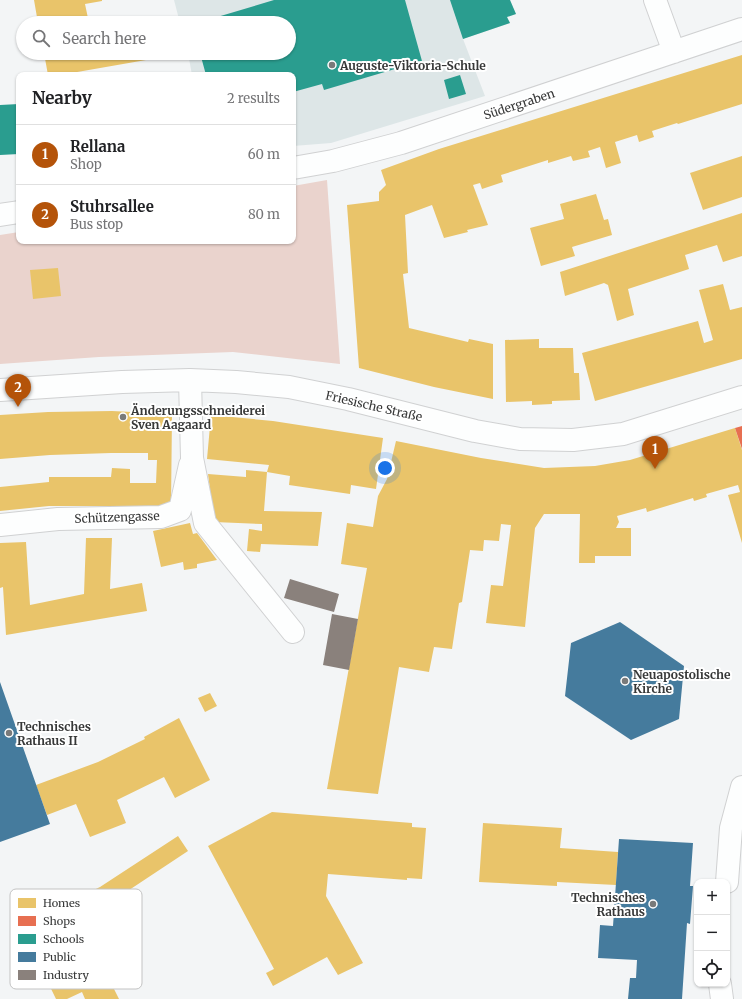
<!DOCTYPE html>
<meta charset="utf-8">
<style>
body{margin:0;font-family:Merriweather,serif;background:#f6f6f6;color:#202124}
.controls{position:absolute;right:12px;bottom:12px;display:grid;overflow:hidden;border-radius:8px;box-shadow:0 1px 3px #0004}
.controls button{width:36px;height:36px;display:grid;place-items:center;padding:0;border:0;border-bottom:1px solid #e0e0e0;background:#fff;color:#202124;font:20px sans-serif}
.you{position:absolute;left:385px;top:468px;width:14px;height:14px;margin:-10px;border:3px solid #fff;border-radius:50%;background:#1a73e8;box-shadow:0 0 0 6px #1a73e833}
.badge{display:grid;place-items:center;width:26px;height:26px;border-radius:50%;background:#b45309;color:#fff;font-size:13px;font-weight:700}
.pin{position:absolute;translate:-50% -33px;filter:drop-shadow(0 1px 2px #0008)}
.pin::after{content:'';position:absolute;top:21px;width:14px;height:12px;background:inherit;clip-path:polygon(0 0,100% 0,50% 100%)}
.list{margin:0;padding:0;list-style:none}
h2{display:flex;justify-content:space-between;align-items:center;height:52px;margin:0;padding:0 16px;font-size:17px}
h2 small{font-size:13px;font-weight:400;color:#757577}
.list li{display:grid;grid-template-columns:26px 1fr auto;gap:12px;align-items:center;box-sizing:border-box;height:60px;padding:0 16px;border-top:1px solid #e0e0e0}
.list b{display:block;font-size:15px;white-space:nowrap}
.list p{margin:0;font-size:13px;white-space:nowrap;color:#757577}
.list em{font-size:13px;font-style:normal;color:#757577}
.icon{flex:none;width:22px;height:22px;fill:none;stroke:currentColor;stroke-width:2;stroke-linecap:round;stroke-linejoin:round}
.map{position:relative;flex:none;width:742px;height:999px;overflow:hidden}
.search{position:absolute;background:#fff;box-shadow:0 1px 3px #0004;left:16px;top:16px;width:280px;height:44px;display:flex;align-items:center;gap:10px;box-sizing:border-box;padding:0 14px;border-radius:22px;color:#757577;font-size:15px}
.panel{position:absolute;background:#fff;box-shadow:0 1px 3px #0004;left:16px;top:72px;width:280px;height:172px;border-radius:8px}
.map>svg:first-child{display:block}
</style>
<div class="map">
<svg width="742" height="999" viewBox="0 0 742 999">
<rect width="100%" height="100%" fill="#f3f5f6"/>
<path fill="#dde6e7" d="M174,0H510L516,14L507,17L510,23L463,39L485,96L331,143L293,146V75H192L188,53H289V23H180Z"/>
<path fill="#ead3cd" d="M327,180L340,364L233,352L99,357L0,364V235L19,232V241H293V186Z"/>
<path fill="#e9c46a" d="M34,0H102V1L85,4L89,23H38Z
M44,53H144L146,60L60,75H48Z
M742,55V104L678,124L677,123L652,131L654,137L639,142L637,135L615,142L621,163L606,168L600,147L588,151L590,157L573,161L571,156L548,163V160L501,175L503,182L482,189L480,183L473,185L488,225L467,230L468,232L444,238L432,205L405,215L408,273L403,274L409,328L468,342L469,339L493,344V399L434,387L359,368L347,205L379,201V192L386,185L381,170L439,149Z
M742,156V197L703,210L690,173Z
M596,194L604,220L608,219L612,235L572,247L575,256L541,266L530,228L564,219L560,204Z
M742,213V256L723,262L717,245L685,255L689,269L628,289L634,315L617,321L608,285L604,283L565,296L560,272Z
M58,268L61,296L33,299L30,270Z
M723,284L730,310L742,307V359L595,401L582,353L698,321L704,343L713,340L699,290Z
M539,339V348H573L574,373H579L580,400L552,401V404L532,405V401L506,402L505,340Z
M112,411L172,414L171,506H49L0,511V487L49,482V477H111L112,468L130,469V483H156L157,460H148V453H111L50,455L0,459V415L48,412Z
M211,415L273,421L383,438L376,489L351,485L350,494L289,485L290,476L267,472L269,465L207,459Z
M735,428L742,450V543L728,495L740,492L738,485L706,494L707,497L694,501L693,498L647,512L646,508L617,516L619,522L616,528H631V556H595V563H579L580,514H544L535,528L525,627L486,623L491,585L503,586L511,525L501,524L499,541L484,540L483,551L470,550L462,602L459,603L452,649L434,647L429,672L399,667L378,794L327,789L367,568L341,564L347,523L373,527L378,496L387,479L396,441L481,458L544,468L595,466L630,460Z
M246,470L267,472L264,511L322,512L318,546L261,544L260,552L247,551L249,529L262,531V524L214,522L208,474L246,477Z
M190,523L193,534L197,533L217,560L197,564V568L184,570L183,562L161,567L153,531Z
M86,538H112L110,589L142,583L147,611L6,635L3,587L0,588V543L26,542L30,605L84,594Z
M210,693L217,706L205,712L198,698Z
M179,718L210,780L175,798L164,777L117,800L126,823L90,837L76,804L47,815L36,785L98,762L145,739L144,737Z
M272,812L412,823V827L426,828L422,879L407,878V880L328,874L326,896L363,963L338,975L327,957L273,986L266,973L274,969L208,846Z
M483,823L562,828L560,848L618,852L616,885L557,882V886L479,882Z
M178,836L188,851L108,904L138,966L109,979L119,999H85L82,992L67,999H56L20,925L100,887Z"/>
<path fill="#e76f51" d="M742,426V449L735,428Z"/>
<path fill="#2a9d8f" d="M274,0H405L422,61L324,90L322,84L293,92V75H206L200,53H289V23H197Z
M450,0H510L516,14L507,17L510,23L463,39Z
M460,75L466,94L449,99L444,80Z
M19,104V154L0,155V105Z"/>
<path fill="#457b9d" d="M620,622L684,666L679,719L631,740L565,696L571,643Z
M0,682L50,824L0,842Z
M619,839L693,843L690,886H693L690,924L687,923L682,999H628L630,978H636L637,960L598,958L600,925L613,926Z"/>
<path fill="#8a817c" d="M290,579L339,594L334,612L284,598Z
M332,614L358,619L349,670L323,665Z"/>
<g fill="none" stroke-linecap="round" stroke-linejoin="round">
<defs>
<path id="minor" d="M655,0L674,52
M293,168L333,161L401,143L742,29
M0,215L19,212
M190,380L192,458L205,523L293,632
M0,390L122,382L190,380L236,382L289,387L348,399L475,431L520,439L573,440L623,434L742,397
M0,525L58,519L161,517L180,510L190,465
M727,882L731,828L742,787
M720,984L722,999"/>
</defs>
<use href="#minor" stroke="#d0d1d2" stroke-width="24"/>
<use href="#minor" stroke="#fdfefe" stroke-width="22"/>
</g>
<g fill="#797a7a" stroke="#fff" stroke-width="1.5">
<circle cx="332" cy="65" r="4"/>
<circle cx="123" cy="417" r="4"/>
<circle cx="625" cy="681" r="4"/>
<circle cx="9" cy="733" r="4"/>
<circle cx="653" cy="904" r="4"/>
</g>
<g text-anchor="middle" dominant-baseline="central" stroke-width="4" stroke-linejoin="round" paint-order="stroke">
<g font-size="12" font-weight="bold" fill="#373838" stroke="#fff" text-anchor="start">
<text x="340" y="65">Auguste-Viktoria-Schule</text>
<text x="131" y="410">Änderungsschneiderei<tspan x="131" dy="14">Sven Aagaard</tspan></text>
<text x="633" y="674">Neuapostolische<tspan x="633" dy="14">Kirche</tspan></text>
<text x="17" y="726">Technisches<tspan x="17" dy="14">Rathaus II</tspan></text>
<text x="645" y="897" text-anchor="end">Technisches<tspan x="645" dy="14">Rathaus</tspan></text>
</g>
<g font-size="12" fill="#373838" stroke="#fff">
<text transform="translate(519 104) rotate(-18)">Südergraben</text>
<text transform="translate(374 406) rotate(13)">Friesische Straße</text>
<text transform="translate(117 517) rotate(-2)">Schützengasse</text>
</g>
</g>
<rect x="10" y="889" width="132" height="100" rx="6" fill="#fff" stroke="#c3c3c3" stroke-width="1"/>
<rect x="18" y="898" width="18" height="10" fill="#e9c46a"/>
<rect x="18" y="916" width="18" height="10" fill="#e76f51"/>
<rect x="18" y="934" width="18" height="10" fill="#2a9d8f"/>
<rect x="18" y="952" width="18" height="10" fill="#457b9d"/>
<rect x="18" y="970" width="18" height="10" fill="#8a817c"/>
<g font-size="11" fill="#373838">
<text x="43" y="907">Homes</text>
<text x="43" y="925">Shops</text>
<text x="43" y="943">Schools</text>
<text x="43" y="961">Public</text>
<text x="43" y="979">Industry</text>
</g>
</svg>
<div class="controls">
<button>+</button>
<button>−</button>
<button><svg class="icon" aria-label="locate" viewBox="0 0 24 24"><circle cx="12" cy="12" r="6"/><path d="M12 2v4M12 18v4M2 12h4M18 12h4"/></svg></button>
</div>
<div class="you"></div>
<div class="pin badge" style="left:655px;top:469px">1</div>
<div class="pin badge" style="left:18px;top:407px">2</div>
<div class="search"><svg class="icon" aria-label="search" viewBox="0 0 24 24"><circle cx="10" cy="10" r="6"/><path d="M15 15l6 6"/></svg>Search here</div>
<section class="panel">
<h2>Nearby<small>2 results</small></h2>
<ul class="list">
<li><span class="badge">1</span><div><b>Rellana</b><p>Shop</p></div><em>60 m</em></li>
<li><span class="badge">2</span><div><b>Stuhrsallee</b><p>Bus stop</p></div><em>80 m</em></li>
</ul>
</section>
</div>
